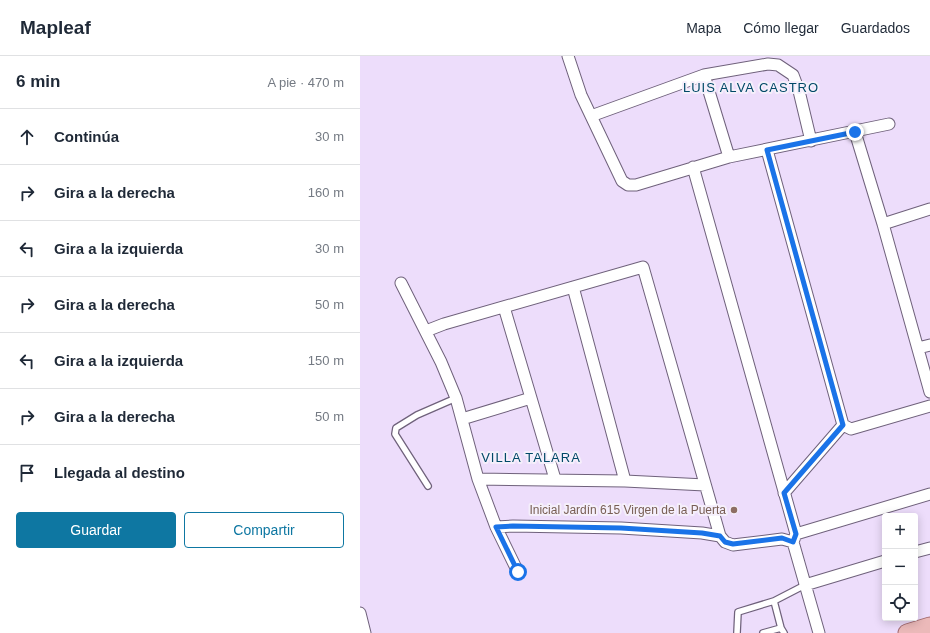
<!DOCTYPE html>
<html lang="es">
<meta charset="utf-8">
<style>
body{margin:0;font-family:Arial,sans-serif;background:#f6f6f7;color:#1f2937}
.controls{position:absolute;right:12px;bottom:12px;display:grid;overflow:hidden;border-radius:4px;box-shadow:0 2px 10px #0003}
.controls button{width:36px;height:36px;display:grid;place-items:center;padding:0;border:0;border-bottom:1px solid #e0e1e3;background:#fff;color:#1f2937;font:20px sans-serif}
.stop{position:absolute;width:12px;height:12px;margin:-9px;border:3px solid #1a73e8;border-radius:50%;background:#fff}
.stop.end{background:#1a73e8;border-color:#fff;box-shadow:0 1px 4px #0008}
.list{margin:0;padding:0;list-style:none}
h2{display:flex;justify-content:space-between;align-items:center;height:52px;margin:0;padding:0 16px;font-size:17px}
h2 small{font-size:13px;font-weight:400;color:#747a83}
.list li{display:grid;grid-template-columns:26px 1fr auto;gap:12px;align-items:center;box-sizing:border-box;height:56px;padding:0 16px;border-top:1px solid #e0e1e3}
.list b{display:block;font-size:15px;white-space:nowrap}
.list em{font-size:13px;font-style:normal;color:#747a83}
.actions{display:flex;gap:8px;padding:12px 16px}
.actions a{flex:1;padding:9px 0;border:1px solid #0e77a2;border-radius:4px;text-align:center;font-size:14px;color:#0e77a2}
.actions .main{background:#0e77a2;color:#fff}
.icon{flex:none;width:22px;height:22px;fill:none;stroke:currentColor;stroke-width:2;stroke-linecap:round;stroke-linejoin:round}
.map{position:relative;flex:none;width:570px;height:577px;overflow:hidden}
header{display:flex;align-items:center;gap:24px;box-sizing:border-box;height:56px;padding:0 20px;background:#fff;border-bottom:1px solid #e0e1e3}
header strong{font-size:19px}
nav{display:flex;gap:22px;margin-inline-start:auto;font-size:14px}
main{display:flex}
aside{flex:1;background:#fff}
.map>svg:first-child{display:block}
</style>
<header>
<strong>Mapleaf</strong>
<nav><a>Mapa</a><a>Cómo llegar</a><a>Guardados</a></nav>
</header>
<main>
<aside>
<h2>6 min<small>A pie · 470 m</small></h2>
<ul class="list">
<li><svg class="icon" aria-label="ahead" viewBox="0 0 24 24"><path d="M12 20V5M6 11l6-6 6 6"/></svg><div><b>Continúa</b></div><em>30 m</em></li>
<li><svg class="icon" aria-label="right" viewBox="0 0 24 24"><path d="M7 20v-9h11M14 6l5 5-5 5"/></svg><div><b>Gira a la derecha</b></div><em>160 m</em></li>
<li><svg class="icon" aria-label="left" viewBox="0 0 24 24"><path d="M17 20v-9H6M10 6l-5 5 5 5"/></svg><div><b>Gira a la izquierda</b></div><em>30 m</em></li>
<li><svg class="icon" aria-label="right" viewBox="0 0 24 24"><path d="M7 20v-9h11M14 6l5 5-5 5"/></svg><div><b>Gira a la derecha</b></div><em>50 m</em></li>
<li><svg class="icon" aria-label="left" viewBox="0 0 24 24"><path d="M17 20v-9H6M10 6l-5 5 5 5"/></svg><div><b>Gira a la izquierda</b></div><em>150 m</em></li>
<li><svg class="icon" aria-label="right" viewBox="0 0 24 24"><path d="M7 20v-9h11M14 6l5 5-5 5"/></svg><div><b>Gira a la derecha</b></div><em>50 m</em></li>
<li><svg class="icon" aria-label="arrive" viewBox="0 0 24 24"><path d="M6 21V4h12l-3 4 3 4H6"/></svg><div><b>Llegada al destino</b></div></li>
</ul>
<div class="actions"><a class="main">Guardar</a><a>Compartir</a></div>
</aside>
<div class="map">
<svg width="570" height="577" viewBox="0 0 570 577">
<rect width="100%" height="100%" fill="#edddfb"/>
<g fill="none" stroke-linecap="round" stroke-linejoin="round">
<defs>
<path id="service" d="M68,430L35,378L36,372L57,359L96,342
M421,572L414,545L445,529
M377,577L378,556L414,545
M403,577L421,572L424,577"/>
<path id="minor" d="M208,0L221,39L262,125L268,129H276L369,101L529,68
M344,19L369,101
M231,60L344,19L408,8L418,9L433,19L439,35L451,85
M495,76L523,168L570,336
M407,94L483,369L491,373L570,350
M333,111L436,478L433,486L459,577
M523,168L570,153
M41,227L81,306L96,342L118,423L136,471L158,516
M213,231L265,425
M144,251L195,423
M66,275L84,268L283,211L360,480L365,486L373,489L422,483L433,486
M558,292L570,289
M102,363L171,342
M118,423L265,425L345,429
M424,437L483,369
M136,471L153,470L261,472L342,477L360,480
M436,478L570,438
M555,496L570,492
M445,529L525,505
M0,557L5,577"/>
<path id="primary" d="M547,577L570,570"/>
</defs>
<use href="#service" stroke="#6f617b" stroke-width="8"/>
<use href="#minor" stroke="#6f617b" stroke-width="13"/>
<use href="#primary" stroke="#a2696e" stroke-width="19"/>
<use href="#service" stroke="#fff" stroke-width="5.5"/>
<use href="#minor" stroke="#fff" stroke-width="11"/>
<use href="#primary" stroke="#ebb9b9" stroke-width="17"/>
</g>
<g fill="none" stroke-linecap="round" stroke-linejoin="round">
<path stroke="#1a73e8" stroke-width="5" d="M158,516L136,471L153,470L261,472L342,477L360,480L365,486L373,488L422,482L433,486L436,478L424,437L483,369L407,94L495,76"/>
</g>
<circle fill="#8d6e63" stroke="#f5effb" stroke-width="1.5" cx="374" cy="454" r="4"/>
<g text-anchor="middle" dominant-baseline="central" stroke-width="4" stroke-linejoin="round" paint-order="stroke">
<g font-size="12" fill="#785e54" stroke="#f5effb" text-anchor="end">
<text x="366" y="454">Inicial Jardín 615 Virgen de la Puerta</text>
</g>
<g font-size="13" letter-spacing="1" fill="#004967" stroke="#f5effb">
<text x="391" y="31">LUIS ALVA CASTRO</text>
<text x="171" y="401">VILLA TALARA</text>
</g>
</g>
</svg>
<div class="controls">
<button>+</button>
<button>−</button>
<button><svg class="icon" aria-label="locate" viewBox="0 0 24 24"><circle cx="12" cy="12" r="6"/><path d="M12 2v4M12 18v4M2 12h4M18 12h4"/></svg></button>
</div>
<div class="stop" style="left:158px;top:516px"></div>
<div class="stop end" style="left:495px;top:76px"></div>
</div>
</main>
